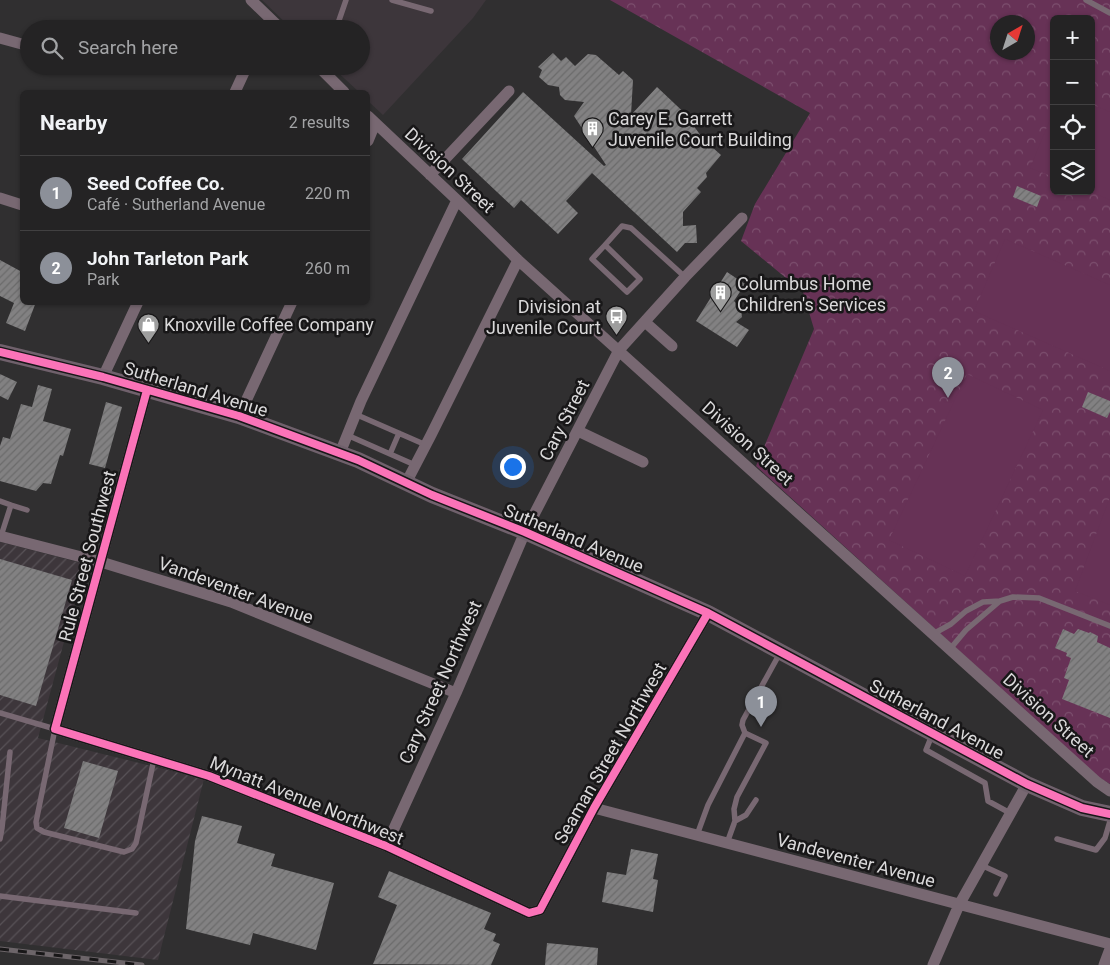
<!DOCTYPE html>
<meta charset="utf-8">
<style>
body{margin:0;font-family:Roboto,sans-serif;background:#302f31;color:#f1f3f6}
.controls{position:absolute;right:15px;top:15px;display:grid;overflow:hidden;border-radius:8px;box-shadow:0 1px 4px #0004}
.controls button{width:45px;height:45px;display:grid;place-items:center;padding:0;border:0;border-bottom:1px solid #414041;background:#242324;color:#f1f3f6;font:25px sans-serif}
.compass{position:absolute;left:990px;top:15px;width:45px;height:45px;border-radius:50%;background:#242324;box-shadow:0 1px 4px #0004;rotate:39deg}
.you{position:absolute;left:512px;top:466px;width:18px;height:18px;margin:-12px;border:4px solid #fff;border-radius:50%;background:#1a73e8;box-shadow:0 0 0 8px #1a73e833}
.badge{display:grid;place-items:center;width:32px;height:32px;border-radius:50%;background:#8c9099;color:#fff;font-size:16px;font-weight:700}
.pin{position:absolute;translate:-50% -41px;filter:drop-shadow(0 1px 2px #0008)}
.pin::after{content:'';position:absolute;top:26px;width:18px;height:15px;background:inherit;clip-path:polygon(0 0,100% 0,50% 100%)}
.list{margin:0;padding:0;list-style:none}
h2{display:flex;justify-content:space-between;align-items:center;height:65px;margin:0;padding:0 20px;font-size:21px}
h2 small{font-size:16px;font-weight:400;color:#a3a4a6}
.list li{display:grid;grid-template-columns:32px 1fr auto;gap:15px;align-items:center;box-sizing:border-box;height:75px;padding:0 20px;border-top:1px solid #414041}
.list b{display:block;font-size:19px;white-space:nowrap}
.list p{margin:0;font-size:16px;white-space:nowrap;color:#a3a4a6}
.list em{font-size:16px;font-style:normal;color:#a3a4a6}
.icon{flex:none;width:28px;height:28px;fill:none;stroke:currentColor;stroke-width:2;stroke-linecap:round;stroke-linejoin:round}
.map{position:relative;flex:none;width:1110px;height:965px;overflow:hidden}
.search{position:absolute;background:#242324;box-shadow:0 1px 4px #0004;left:20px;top:20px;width:350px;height:55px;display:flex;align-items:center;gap:12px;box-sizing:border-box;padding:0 18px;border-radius:28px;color:#a3a4a6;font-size:19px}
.panel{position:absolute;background:#242324;box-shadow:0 1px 4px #0004;left:20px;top:90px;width:350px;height:215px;border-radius:8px}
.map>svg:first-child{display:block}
</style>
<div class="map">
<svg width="1110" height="965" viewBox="0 0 1110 965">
<defs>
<pattern id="industrial-furrows" width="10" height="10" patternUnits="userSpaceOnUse" patternTransform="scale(1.25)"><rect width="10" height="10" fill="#3d363b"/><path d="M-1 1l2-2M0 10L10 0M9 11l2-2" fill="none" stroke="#585257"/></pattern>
<pattern id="park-crowns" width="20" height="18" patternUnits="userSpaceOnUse" patternTransform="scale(1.25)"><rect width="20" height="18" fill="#673256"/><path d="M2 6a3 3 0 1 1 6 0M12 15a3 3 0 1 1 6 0" fill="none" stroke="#7c4f6e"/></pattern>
<pattern id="building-hatch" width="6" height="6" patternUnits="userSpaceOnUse" patternTransform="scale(1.25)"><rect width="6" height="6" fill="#828182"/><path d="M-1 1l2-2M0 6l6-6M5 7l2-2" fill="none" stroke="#6b6b6b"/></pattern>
</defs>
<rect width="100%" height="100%" fill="#302f30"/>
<path fill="#3d363b" d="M262,0H486L473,18L383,115L368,101V92H359L331,66H361V29H292Z"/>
<path fill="url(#industrial-furrows)" d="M0,542L85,564L38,738L204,779L158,960L0,941Z"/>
<path fill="url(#park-crowns)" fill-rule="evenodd" d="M610,0H1110V784L1098,777L756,466L814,329L803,292L741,241L755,204L810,113ZM1054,19H1091V191H1054ZM998,22H1028V52H998Z"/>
<path fill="#673256" d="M1091,104L1110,112V200L1089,191H1091Z
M1054,110V177L1030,168Z
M1005,239L1110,285V371L974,311Z
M967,374L1043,410L965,576L889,540Z
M1110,497V605L1075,591Z"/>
<path fill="url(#building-hatch)" d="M553,53L561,61L566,57L575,66L588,54L596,55L619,75L623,71L633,80L631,115L657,87L693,121V125L704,140L721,155L706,173L707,177L697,188L701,192L683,212V226L696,225L697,243H685L677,252L592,173L566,201L578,213L558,234L521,200L514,208L462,159L523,92L604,166L606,165L574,116L584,102L565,100L560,95L559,87L548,85L539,77L542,70L538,67Z
M1017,186L1041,196L1037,207L1013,197Z
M0,260L22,272V302H36L25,331L6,323L14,303L0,296Z
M727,272L745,284L734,301L741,308L742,317L736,322L749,330L737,347L696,321Z
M0,374L17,382L8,400L0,396Z
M38,385L52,389L43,421L71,429L63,456L60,455L51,484L43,483L36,491L0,481V446L3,437L10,439L21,404L32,407Z
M1088,392L1110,401V412L1107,418L1082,407Z
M106,402L122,407L105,468L89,464Z
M0,559L72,580L36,706L0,695Z
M1063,629L1074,634L1078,629L1089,633L1090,632L1098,636L1097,642L1110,648V718L1062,699L1069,680L1064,678L1071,658L1066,656L1067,653L1055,648Z
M83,761L118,771L99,838L64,828Z
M202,816L242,826L237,843L275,854L271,866L334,883L316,950L253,933L250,945L186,929L195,841Z
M631,849L658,854L653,879L658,880L653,912L602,902L607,872L626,875Z
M389,871L491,913L484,929L496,934L493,941L500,944L491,965L373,964L397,905L378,897Z
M547,943L598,948L597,965H545Z"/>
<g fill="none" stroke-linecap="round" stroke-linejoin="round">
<path stroke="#786872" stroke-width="5.5" d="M392,0L431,11
M1086,0L1110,13
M336,29L346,0
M605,245L592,259L627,292L640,279L605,245L622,226L631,228L685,277
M355,414L426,445
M347,435L415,465
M390,454L399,433
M0,501L11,505L1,536
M11,505L27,510
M933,634L951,624L966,611L983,602L1000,601L1013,597L1039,598L1110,626
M950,649L966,630L1000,601
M0,713L55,729L36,822L37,828L44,832L124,852L132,849L136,843L154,759
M745,733L742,725L743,720L780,653
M932,735L926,750L985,783L988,801L1010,813
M735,821L746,815L756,800
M0,827L2,828L10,752
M697,835L708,805L745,733L766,743L737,797L734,809L735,821L727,843
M0,839L2,828
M1057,839L1096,850L1105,838L1110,821
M981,865L1005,876L996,894
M0,896L136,913"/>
<path stroke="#786872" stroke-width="11" d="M251,0L281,29
M0,38L29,46
M318,66L344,92
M235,92L247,66
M368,116L457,200L518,260L1097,782L1110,791
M368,141L375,124
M430,175L509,91
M0,198L22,205
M645,322L672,346
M103,377L138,302
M147,390L55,729L209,776L386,846L529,913L540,910L594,808L708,613
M239,416L292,302
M578,431L643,462
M340,453L361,401L457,200
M406,483L431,435L518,260
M0,536L101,562L231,602L456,693
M594,808L1110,944
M386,846L456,693L525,532L619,350L685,277L742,218
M933,965L959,905L1027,784
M1104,965L1110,949"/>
<path stroke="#70616c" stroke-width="16" d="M0,352L103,377L239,416L358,460L432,495L525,532L708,613L1027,784L1082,808L1110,814"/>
<defs>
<path id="rail" d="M0,949L142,965"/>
</defs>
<use href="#rail" stroke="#6c6569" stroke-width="5"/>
<use href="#rail" stroke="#181718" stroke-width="3" stroke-dasharray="9" stroke-linecap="butt"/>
<defs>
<path id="cycleway" d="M0,352L103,377L239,416L358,460L432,495L525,532L708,613L1027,784L1082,808L1110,814
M147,390L55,729L209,776L386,846L529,913L540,910L594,808L708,613"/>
</defs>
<use href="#cycleway" stroke="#181718" stroke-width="11"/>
<use href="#cycleway" stroke="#fb73b8" stroke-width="8"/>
</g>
<defs>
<symbol id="building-pin" viewBox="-11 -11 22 30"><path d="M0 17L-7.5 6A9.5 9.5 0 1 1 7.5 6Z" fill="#9e9e9e" stroke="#181718"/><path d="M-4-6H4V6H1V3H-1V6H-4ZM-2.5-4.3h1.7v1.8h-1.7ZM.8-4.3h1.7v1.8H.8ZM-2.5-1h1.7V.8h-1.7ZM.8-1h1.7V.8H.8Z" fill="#fff"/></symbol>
<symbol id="bus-pin" viewBox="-11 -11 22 30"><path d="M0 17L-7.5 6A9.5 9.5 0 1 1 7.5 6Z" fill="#9e9e9e" stroke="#181718"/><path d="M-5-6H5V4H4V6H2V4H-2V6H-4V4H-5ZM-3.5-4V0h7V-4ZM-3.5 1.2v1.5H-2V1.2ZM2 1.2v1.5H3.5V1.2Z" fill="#fff"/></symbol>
<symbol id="shop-pin" viewBox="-11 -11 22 30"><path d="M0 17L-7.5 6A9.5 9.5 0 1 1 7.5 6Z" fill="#9e9e9e" stroke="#181718"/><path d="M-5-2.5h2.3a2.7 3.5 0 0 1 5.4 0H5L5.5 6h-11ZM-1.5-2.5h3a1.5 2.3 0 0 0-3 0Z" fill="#fff"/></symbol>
</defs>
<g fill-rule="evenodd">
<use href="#building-pin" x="580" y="116" width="25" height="34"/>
<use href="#building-pin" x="708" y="280" width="25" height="34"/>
<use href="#bus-pin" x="604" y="304" width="25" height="34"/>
<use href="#shop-pin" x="136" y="312" width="25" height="34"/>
</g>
<g text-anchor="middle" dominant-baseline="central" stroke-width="5" stroke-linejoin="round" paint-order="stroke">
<g font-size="18" fill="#dad9da" stroke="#181718" text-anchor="start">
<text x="608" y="118">Carey E. Garrett<tspan x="608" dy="21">Juvenile Court Building</tspan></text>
<text x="737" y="283">Columbus Home<tspan x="737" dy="21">Children's Services</tspan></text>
<text x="601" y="306" text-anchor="end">Division at<tspan x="601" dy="21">Juvenile Court</tspan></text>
<text x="164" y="324">Knoxville Coffee Company</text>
</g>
<g font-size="18" fill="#dad9da" stroke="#181718">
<text transform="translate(450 170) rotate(43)">Division Street</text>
<text transform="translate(196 389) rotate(17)">Sutherland Avenue</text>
<text transform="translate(564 420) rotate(-63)">Cary Street</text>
<text transform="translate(748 443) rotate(42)">Division Street</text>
<text transform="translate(574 538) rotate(23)">Sutherland Avenue</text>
<text transform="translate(87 556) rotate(-75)">Rule Street Southwest</text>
<text transform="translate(236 590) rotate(20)">Vandeventer Avenue</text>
<text transform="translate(440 682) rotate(-66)">Cary Street Northwest</text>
<text transform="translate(1049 715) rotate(42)">Division Street</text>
<text transform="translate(937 719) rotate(28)">Sutherland Avenue</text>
<text transform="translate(610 753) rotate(-60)">Seaman Street Northwest</text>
<text transform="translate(307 800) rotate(22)">Mynatt Avenue Northwest</text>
<text transform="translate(856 860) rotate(15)">Vandeventer Avenue</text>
</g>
</g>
</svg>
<div class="controls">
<button>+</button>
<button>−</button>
<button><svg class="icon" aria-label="locate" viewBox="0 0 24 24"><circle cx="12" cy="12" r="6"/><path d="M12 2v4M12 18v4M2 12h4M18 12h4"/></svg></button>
<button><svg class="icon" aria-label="layers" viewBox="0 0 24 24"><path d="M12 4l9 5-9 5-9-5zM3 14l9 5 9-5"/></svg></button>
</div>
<svg class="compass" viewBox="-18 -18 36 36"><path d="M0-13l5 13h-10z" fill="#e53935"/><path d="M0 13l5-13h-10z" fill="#a3a4a6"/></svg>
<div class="you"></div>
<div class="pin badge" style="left:761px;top:727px">1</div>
<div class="pin badge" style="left:948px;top:398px">2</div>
<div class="search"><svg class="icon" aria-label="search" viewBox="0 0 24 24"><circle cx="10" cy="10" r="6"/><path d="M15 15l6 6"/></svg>Search here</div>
<section class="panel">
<h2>Nearby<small>2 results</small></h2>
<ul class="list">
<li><span class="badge">1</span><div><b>Seed Coffee Co.</b><p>Café · Sutherland Avenue</p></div><em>220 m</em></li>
<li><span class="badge">2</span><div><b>John Tarleton Park</b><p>Park</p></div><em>260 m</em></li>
</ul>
</section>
</div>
